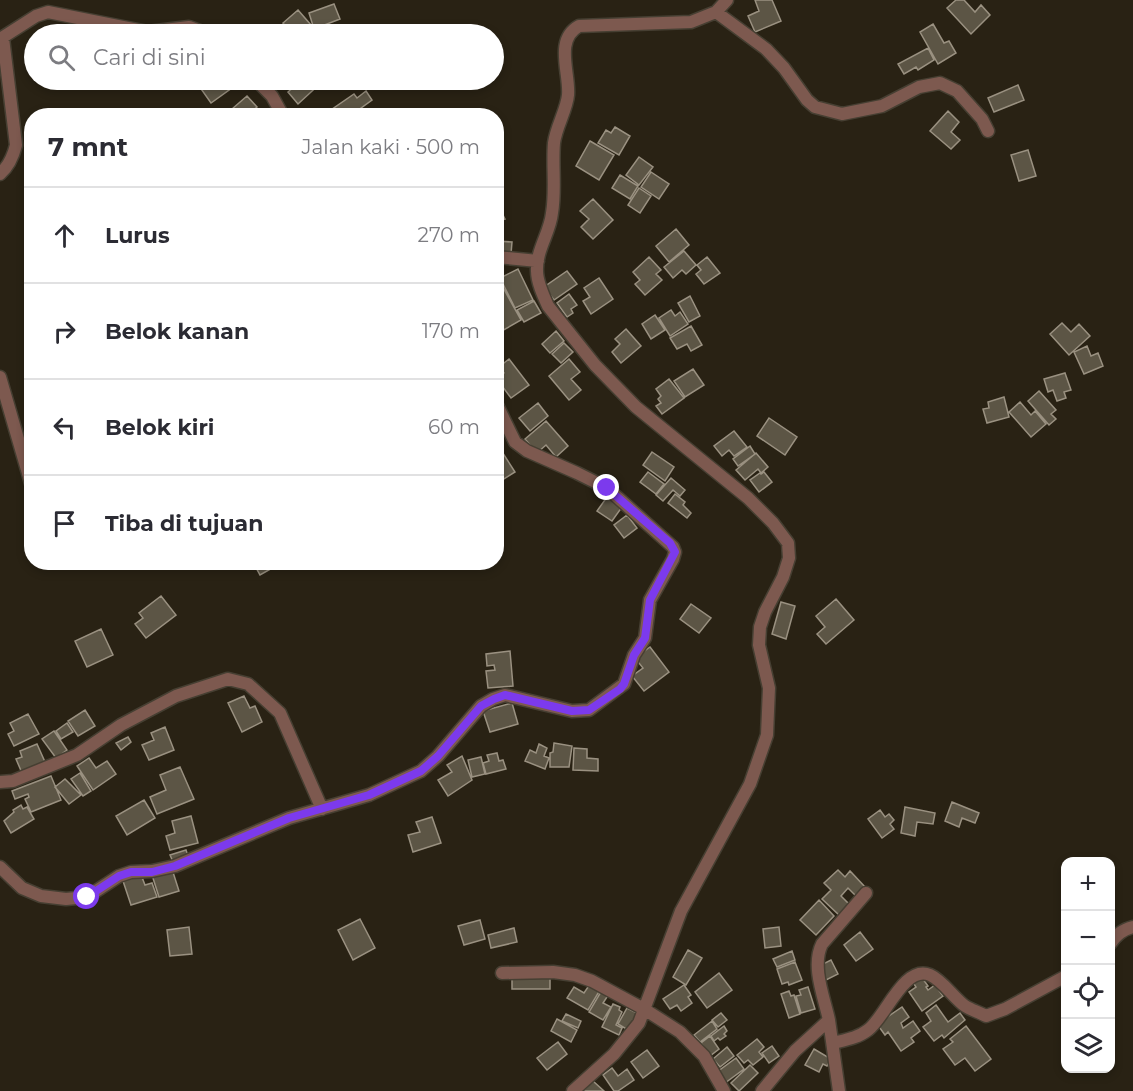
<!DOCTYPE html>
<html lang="id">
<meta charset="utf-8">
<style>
body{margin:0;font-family:Montserrat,sans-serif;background:#f2f2f3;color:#2b2b33}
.controls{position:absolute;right:18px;bottom:18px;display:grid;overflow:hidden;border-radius:12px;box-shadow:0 3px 9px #0003}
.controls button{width:54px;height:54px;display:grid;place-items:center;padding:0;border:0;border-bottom:2px solid #e1e1e2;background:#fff;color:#2b2b33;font:30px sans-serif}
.stop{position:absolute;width:18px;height:18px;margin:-14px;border:4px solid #7c3aed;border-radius:50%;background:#fff}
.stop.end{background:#7c3aed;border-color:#fff;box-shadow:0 2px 6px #0008}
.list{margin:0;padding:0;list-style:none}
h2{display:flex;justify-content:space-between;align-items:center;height:78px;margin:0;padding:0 24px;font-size:26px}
h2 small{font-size:20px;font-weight:400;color:#7c7c81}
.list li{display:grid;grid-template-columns:39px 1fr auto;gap:18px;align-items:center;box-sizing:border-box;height:96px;padding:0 24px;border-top:2px solid #e1e1e2}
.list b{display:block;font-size:22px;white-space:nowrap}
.list em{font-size:20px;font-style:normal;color:#7c7c81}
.icon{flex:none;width:33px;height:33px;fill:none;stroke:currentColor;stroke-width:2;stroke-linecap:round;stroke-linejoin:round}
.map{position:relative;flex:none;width:1133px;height:1091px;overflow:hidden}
.search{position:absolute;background:#fff;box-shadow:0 3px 9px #0003;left:24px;top:24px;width:480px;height:66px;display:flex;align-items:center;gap:15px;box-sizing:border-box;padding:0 21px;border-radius:33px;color:#7c7c81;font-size:22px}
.panel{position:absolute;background:#fff;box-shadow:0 3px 9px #0003;left:24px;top:108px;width:480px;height:462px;border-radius:24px}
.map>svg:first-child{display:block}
</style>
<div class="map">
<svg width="1133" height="1091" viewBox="0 0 1133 1091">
<rect width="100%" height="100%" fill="#292214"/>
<path fill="#5c5545" stroke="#9a9181" stroke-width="1.5" d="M755,0H772L781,21L755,32L748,16L759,11Z
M956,0H964L975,12L981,5L990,15L971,34L947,8Z
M334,4L340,19L314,29L309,13Z
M298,10L311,25L300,34H292L283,23Z
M933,24L944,43L949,41L956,53L938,64L920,32Z
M928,48L934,60L918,70L916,67L904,74L898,64Z
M208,80H232L236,85L211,103L199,86Z
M302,80H321L323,81L298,104L288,92Z
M1018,85L1024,100L994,112L988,98Z
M366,91L372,100L350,116H331L328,112L354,94L357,98Z
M247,96L257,107L247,116H238L232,109Z
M948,111L959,122L951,132L960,140L951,149L930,131Z
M615,127L630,136L619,155L598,143L606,130L611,133Z
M590,141L614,155L599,180L576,166Z
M1028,150L1036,176L1019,181L1011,155Z
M639,157L653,167L639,185L626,175Z
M651,172L669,184L659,199L641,187Z
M620,175L638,186L630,199L612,188Z
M639,188L651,196L640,213L628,205Z
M593,199L613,220L593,239L581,227L589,219L580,211Z
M500,209L505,219L502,220L503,224L496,228V210Z
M676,229L689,245L669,262L656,246Z
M496,241L512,242L511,254L496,253Z
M684,251L696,265L686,274L682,270L673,278L664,267Z
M649,257L661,270L656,274L662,280L645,295L635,284L640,280L633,272Z
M707,257L720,273L704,284L696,274L701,270L697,265Z
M518,269L533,300L515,308L500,278Z
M567,271L577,284L554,300L544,287Z
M599,278L613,299L591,314L583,301L590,297L584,288Z
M501,284L521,320L500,332L496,325V317L501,315L499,311L496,312V286Z
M569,294L577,305L571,309L573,313L567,317L557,303Z
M690,296L700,316L689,322L678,303Z
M534,301L541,313L524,322L517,310Z
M671,310L675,316L680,312L688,324L670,336L659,318Z
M655,315L665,330L651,339L642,324Z
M1062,323L1071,332L1079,324L1090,336L1069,355L1050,334Z
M691,326L702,345L691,351L687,344L677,349L670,338Z
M626,329L641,346L621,363L612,352L620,344L615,339Z
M556,331L564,341L550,353L542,344Z
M564,343L573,352L561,363L552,354Z
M1087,346L1091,356L1098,353L1103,366L1084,374L1074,352Z
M509,359L529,385L511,398L497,379L504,373L499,367Z
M569,359L580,372L571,379L581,390L569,400L549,376Z
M693,369L704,385L685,397L674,381Z
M1065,373L1071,390L1064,392L1066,398L1057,401L1053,390L1048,392L1044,379Z
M669,379L684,398L662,414L656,406L661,403L658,399L661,396L656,389Z
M1039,391L1056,410L1051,414L1056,419L1049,425L1028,401Z
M1004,397L1009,417L987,423L983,409L989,408L988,402Z
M1020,402L1031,415L1035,411L1046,424L1031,437L1009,412Z
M538,403L548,416L530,431L519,418Z
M769,418L797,437L785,455L757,436Z
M546,421L568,446L556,457L546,445L537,453L525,439Z
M734,431L747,447L734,456L729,450L722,456L714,446Z
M497,444L515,472L496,484V445Z
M750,446L755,454L738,466L733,459Z
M652,452L674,467L665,481L643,465Z
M756,453L768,467L761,473L758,469L745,480L736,470Z
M648,472L664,484L656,494L640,482Z
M764,472L772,482L759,492L750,480L760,473L761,474Z
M671,478L685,490L680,496L673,490L663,501L656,495Z
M675,494L685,502L683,505L691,513L687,518L668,503Z
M607,497L622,507L612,521L597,511Z
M627,515L637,528L624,538L614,525Z
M253,562H283L260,575Z
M161,596L176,615L146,638L135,624L143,618L139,613Z
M836,599L854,620L826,644L817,634L825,627L816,616Z
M781,602L795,606L786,639L772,634Z
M691,604L711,618L699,633L680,619Z
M101,629L113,655L87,667L75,641Z
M650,647L669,672L644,691L632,676L643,668L635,658Z
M510,651L513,686L488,688L486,671L495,670L494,665L487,666L486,654Z
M244,696L250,708L255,706L262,722L242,732L228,703Z
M512,703L518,724L490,732L483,711Z
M85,710L95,726L78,736L68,721Z
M28,714L39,734L14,746L8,734L14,731L10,723Z
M67,723L73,732L61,739L56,731Z
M165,727L174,750L149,760L142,745L154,740L151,733Z
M54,731L67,750L56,758L42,739Z
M128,737L131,742L121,750L116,743Z
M554,743L572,746L569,767H550V753L553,752Z
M37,744L45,762L22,773L16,759L22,757L20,751Z
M539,744L547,748L544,756L549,758L545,769L525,761L530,750L536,753Z
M574,748L587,749V758L598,759V771L573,770Z
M497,753L499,761L503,760L506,769L486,774L483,763L489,761L487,755Z
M462,756L472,780L448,796L438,780L452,772L447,765Z
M481,757L485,774L472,777L468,760Z
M89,758L96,768L107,761L116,774L93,790L77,766Z
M180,767L194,799L157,814L150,797L166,790L160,775Z
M80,773L91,791L83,796L71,779Z
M51,776L61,800L31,812L25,799L29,797L28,794L15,799L12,791Z
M65,779L81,795L69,804L55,787Z
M144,800L155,818L127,835L116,816Z
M952,802L979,813L975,823L962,818L959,827L945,821Z
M21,805L23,809L27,807L34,819L11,833L4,821L14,812L13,810Z
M905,807L935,813L933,824L917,822L915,836L901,833Z
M880,810L885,817L889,814L894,820L890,824L894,829L882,838L868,819Z
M191,816L198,843L170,850L166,836L175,833L172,821Z
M432,817L441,843L413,852L408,835L420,832L416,822Z
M186,850L189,859L174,864L170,855Z
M172,869L179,891L159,897L152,875Z
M838,870L845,877L850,871L866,888L857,897L848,888L841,896L851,906L839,915L822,899L831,890L824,883Z
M140,872L145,885L152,883L157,897L131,905L122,878Z
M819,900L834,916L816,935L800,920Z
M360,919L375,948L353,960L338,930Z
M480,920L485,939L464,945L458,926Z
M189,927L192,954L170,956L167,930Z
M779,927L781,946L765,948L763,929Z
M514,928L517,942L491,948L488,935Z
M860,932L873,949L856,961L844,945Z
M688,950L702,958L686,985L673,977Z
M792,951L795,960L777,967L773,959Z
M831,960L838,974L826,980L819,966Z
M795,962L802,980L789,985L788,982L782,984L777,969Z
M719,973L732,990L707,1008L695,992Z
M544,974V978H550V989H512V978Z
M920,975L928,986L926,987L928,990L935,985L943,996L922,1011L909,992L916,987L912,981Z
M590,984L600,990L588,1010L567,998L574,987L584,993Z
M684,985L691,995L688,997L692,1003L681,1011L677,1005L670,1009L663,999Z
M808,987L815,1009L801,1013L796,996L801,995L799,990Z
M602,990L609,994L603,1003L611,1007L603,1020L589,1012Z
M789,991L791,996L794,995L800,1014L789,1018L781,994Z
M613,1004L620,1007L619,1010L622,1012L616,1025L622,1028L619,1035L602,1027Z
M936,1005L948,1022L960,1013L965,1020L944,1038L942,1035L934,1041L923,1027L931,1021L926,1013Z
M902,1007L909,1017L901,1023L903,1028L913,1021L920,1031L911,1038L914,1042L901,1051L888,1032L885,1035L877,1024Z
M627,1008L637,1013L628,1030L618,1024Z
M721,1013L727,1020L718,1027L712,1020Z
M566,1014L581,1021L578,1028L562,1021Z
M557,1019L577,1030L571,1042L551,1031Z
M712,1021L717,1029L700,1042L694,1035Z
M724,1026L727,1031L724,1034L726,1036L720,1040L718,1038L714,1041L711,1036Z
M966,1026L991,1059L975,1071L965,1058L955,1065L943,1049L953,1042L950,1039Z
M710,1036L719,1049L710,1056L701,1043Z
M757,1039L764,1047L759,1052L763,1057L753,1065L748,1060L744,1063L737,1055Z
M558,1042L567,1054L547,1070L537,1058Z
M772,1046L779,1056L769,1063L762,1053Z
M727,1047L734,1056L720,1067L713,1059Z
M814,1049L831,1059L827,1066L823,1064L819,1072L805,1065Z
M647,1050L659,1066L643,1078L631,1062Z
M736,1058L744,1069L725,1083L717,1072Z
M750,1065L758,1073L739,1091L731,1083Z
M612,1068L618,1076L627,1069L634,1080L618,1091H614L603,1075Z
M593,1081L604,1091H583Z"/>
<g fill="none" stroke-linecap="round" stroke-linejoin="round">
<defs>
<path id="minor" d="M716,12L766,49L784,68L807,100L815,107L842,114L882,106L919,87L940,83L957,91L982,119L988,131
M0,39L36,16L48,12L148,32L189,27L208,34
M256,80L272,96L283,116
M0,174C9,166 13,157 16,145L3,38
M496,257L538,261
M0,377L32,487
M0,782L13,781L77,755L121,725L176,696L228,679L248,684L280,713L322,809
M0,867L22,888L41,896L66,899L87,897L119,876L131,872L152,871L175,866L289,818L369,795L421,771L438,756L481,706L493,699L505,695L572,711L589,710L624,684L634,655L645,638L650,600L673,559L675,552L673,547L607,488L577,473L527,451L515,442L496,403
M1110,944C1117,934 1122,930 1133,927
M502,973L553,972L575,975L592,981L644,1009L680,1032L704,1056L724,1091
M829,1020C824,997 811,966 822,944L866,893
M833,1043C845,1040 858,1038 868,1030C885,1018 904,964 930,975C942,980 954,998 965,1006C971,1010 979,1012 986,1016L1005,1009L1066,976
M573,1091L614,1054L639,1023L681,911L750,784L767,735L769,688L759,645L760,627L765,612L783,577L789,558L788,543L773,523L748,498L636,407L595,365L548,306C543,295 537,282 537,271C536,250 550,233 552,213C556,190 552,166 554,143C556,127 567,109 568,95C570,73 554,40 579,26L691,22L716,12L727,0
M762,1091L795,1051L829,1020L839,1091"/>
</defs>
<use href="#minor" stroke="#463f32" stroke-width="15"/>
<use href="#minor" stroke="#7d594f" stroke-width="12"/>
</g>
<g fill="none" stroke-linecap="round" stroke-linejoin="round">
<path stroke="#7c3aed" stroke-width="8" d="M87,897L119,876L131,872H152L175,866L289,818L369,795L421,771L438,756L481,706L494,699L505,695L572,711L589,710L620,689L624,684L634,655L645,638L650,600L675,552L670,543L607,488"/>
</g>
</svg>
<div class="controls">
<button>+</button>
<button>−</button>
<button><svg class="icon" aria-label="locate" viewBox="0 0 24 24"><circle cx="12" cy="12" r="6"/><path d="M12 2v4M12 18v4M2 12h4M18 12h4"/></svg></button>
<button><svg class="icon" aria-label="layers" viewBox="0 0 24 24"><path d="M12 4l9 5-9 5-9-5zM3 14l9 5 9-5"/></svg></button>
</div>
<div class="stop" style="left:87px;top:897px"></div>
<div class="stop end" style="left:607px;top:488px"></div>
<div class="search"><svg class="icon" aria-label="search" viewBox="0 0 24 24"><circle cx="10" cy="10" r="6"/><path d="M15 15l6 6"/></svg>Cari di sini</div>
<section class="panel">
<h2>7 mnt<small>Jalan kaki · 500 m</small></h2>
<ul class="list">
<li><svg class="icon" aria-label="ahead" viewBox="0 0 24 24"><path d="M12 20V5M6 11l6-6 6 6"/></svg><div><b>Lurus</b></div><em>270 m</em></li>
<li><svg class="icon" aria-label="right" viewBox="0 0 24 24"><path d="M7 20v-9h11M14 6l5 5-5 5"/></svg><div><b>Belok kanan</b></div><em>170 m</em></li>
<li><svg class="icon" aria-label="left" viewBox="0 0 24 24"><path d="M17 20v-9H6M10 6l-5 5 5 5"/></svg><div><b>Belok kiri</b></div><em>60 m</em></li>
<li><svg class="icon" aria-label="arrive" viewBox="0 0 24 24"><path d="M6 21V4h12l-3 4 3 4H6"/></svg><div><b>Tiba di tujuan</b></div></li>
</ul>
</section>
</div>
